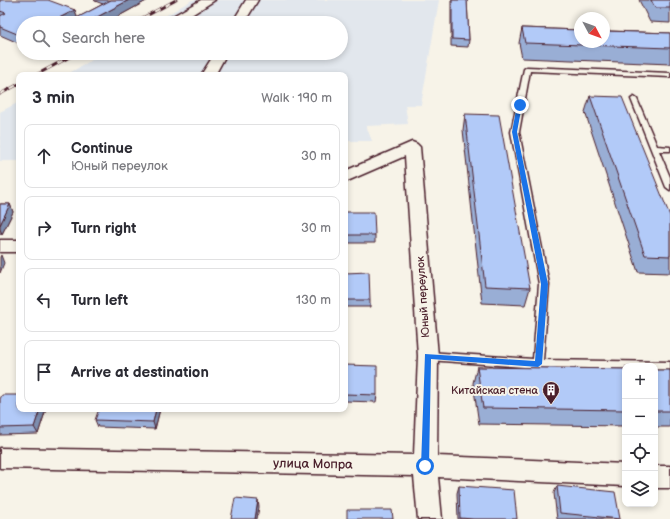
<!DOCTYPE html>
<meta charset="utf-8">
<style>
body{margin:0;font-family:"Balsamiq Sans",sans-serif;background:#f7f7f7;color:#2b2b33}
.controls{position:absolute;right:12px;bottom:12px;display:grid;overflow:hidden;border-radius:8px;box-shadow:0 2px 6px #0003}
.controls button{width:36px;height:36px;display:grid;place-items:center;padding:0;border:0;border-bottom:1px solid #e1e1e2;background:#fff;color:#2b2b33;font:20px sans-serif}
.compass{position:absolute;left:574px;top:12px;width:36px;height:36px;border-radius:50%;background:#fff;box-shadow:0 2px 6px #0003;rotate:131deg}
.stop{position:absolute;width:12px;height:12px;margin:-9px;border:3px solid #1a73e8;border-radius:50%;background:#fff}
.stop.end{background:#1a73e8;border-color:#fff;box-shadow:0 1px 4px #0008}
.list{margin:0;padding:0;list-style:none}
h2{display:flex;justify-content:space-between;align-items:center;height:52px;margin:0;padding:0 16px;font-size:17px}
h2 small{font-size:13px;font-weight:400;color:#7c7c81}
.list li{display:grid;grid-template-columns:26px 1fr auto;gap:12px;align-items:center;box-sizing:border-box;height:64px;margin:0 8px 8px;padding:0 8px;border:1px solid #e1e1e2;border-radius:8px}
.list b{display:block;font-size:15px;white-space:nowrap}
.list p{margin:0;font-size:13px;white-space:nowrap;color:#7c7c81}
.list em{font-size:13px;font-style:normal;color:#7c7c81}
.icon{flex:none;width:22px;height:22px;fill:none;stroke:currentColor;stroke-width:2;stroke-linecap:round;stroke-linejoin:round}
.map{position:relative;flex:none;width:670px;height:519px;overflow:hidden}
.search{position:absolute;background:#fff;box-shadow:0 2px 6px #0003;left:16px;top:16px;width:332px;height:44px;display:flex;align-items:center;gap:10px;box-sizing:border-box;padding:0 14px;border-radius:22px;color:#7c7c81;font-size:15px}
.panel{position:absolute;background:#fff;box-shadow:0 2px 6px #0003;left:16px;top:72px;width:332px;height:340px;border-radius:8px}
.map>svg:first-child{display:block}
</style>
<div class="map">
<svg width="670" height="519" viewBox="0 0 670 519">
<rect width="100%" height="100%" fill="#f7f3e8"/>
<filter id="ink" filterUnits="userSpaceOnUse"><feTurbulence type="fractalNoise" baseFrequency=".025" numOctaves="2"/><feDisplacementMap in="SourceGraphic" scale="8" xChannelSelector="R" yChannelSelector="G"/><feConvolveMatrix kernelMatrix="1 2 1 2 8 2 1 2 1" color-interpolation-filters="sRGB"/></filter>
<g filter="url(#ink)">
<path fill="#e2e7ed" d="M192,0H439L421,105H405L408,124L366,126L372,141H345V75H66L104,53H341V23H154Z
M19,102V161H0V112Z"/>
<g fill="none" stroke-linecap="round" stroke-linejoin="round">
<defs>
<path id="service" d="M527,67L670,73V77L530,71L519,132L549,284L543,360L670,362V370H655V366H625V370L538,368L428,360L424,359L423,356L424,353L428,352L533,359L539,284L511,132L524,69Z
M634,97L637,99L657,146L670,147V151H659L670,177V190L666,187L631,99Z"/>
<path id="minor" d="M201,0H215L179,23H164L166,20Z
M246,0H258L244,23H232Z
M215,53H227L215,75H201Z
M412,142L417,144L420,147L438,356L437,456L625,464V486L438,477L442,519H418L414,476L0,468V448L414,455L418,356L405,156L345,182V171Z
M0,240H19V252H0Z
M655,466H670V488H655Z"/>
</defs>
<use href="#service" stroke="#4a1f2b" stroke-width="3"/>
<use href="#minor" stroke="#4a1f2b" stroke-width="3"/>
<use href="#service" fill="#f7f3e8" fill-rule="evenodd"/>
<use href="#minor" fill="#f7f3e8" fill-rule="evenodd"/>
<defs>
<path id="rail" d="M133,23L176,0
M36,75L77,53
M0,94L19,84"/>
</defs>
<use href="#rail" stroke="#4a1f2b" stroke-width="3"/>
<use href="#rail" stroke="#f7f3e8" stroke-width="2" stroke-dasharray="6" stroke-linecap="butt"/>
</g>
<path fill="#99aed5" stroke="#4a1f2b" d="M0,0L75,10L77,18L103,4L95,1L94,0H148L106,23H23V45L0,35Z
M451,0H467L469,40L468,47L451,46Z
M639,0H670V23L650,22Z
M522,28L670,33V64L522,58L519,43Z
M590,96L670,216V273L638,272L585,112Z
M465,114L530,288L525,305L482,303L463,130Z
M0,204H10L13,212L2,234H0Z
M345,212L375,235V243H345Z
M345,273L370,300V307H345Z
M345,365L377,395L376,402L345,401Z
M477,367L625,369V426L479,424L473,383Z
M655,370H670V427H655Z
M0,399L19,409H46L38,434L0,435Z
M160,409L155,429L98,427L95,420Z
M459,486L517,519H458L457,493Z
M557,486L620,519H557L554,493Z"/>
<path fill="#7d8dae" stroke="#4a1f2b" d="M129,0H148L106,23H86Z
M75,10L78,20L71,23H49Z
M10,204L13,212L2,234L0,229V225Z
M1,255L4,263L0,273V257Z
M40,409H46L38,434L34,427Z
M156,409H160L155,429L153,422Z
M258,500L259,507L257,519H255Z"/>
<path fill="#b2caf8" stroke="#4a1f2b" d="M0,0H48L75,10L49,23H23V36H22L0,27V16L6,13L0,11Z
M111,0H129L86,23H67Z
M452,0H467L469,40L452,39Z
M651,0H670V8H655Z
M522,28L580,30V42H604V31L670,33V48L525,43Z
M590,96L622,97L670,216V256L645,255Z
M465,114L499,115L530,288L485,286Z
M0,204H10L0,225Z
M345,212H374L375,235H345Z
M369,272L370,300H345V273Z
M345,365L377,366V395L345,394Z
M477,367L625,369V410L483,408Z
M655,370H670V411H655Z
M2,395H19V409H40L34,427L0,428V399Z
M99,409H156L153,422L95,420Z
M459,486L514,490L517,519H473L460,518Z
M557,486L615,492L620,519L560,513Z
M235,498L258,500L255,519H231Z
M347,510H392L393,519H347Z"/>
</g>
<path fill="#1a73e8" d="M520,103L522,105L517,132L548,284L542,364L538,367L431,359L429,466L425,470L421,466L425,354L535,361L541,284L512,132L517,105Z"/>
<defs>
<symbol id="building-pin" viewBox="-11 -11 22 30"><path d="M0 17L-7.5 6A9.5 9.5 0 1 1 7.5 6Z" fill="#4a1f2b" stroke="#f7f3e8"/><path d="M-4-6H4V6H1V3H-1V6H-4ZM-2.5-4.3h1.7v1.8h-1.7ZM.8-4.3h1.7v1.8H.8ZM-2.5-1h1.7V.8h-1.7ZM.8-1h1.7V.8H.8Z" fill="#fff"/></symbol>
</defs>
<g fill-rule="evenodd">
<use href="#building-pin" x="541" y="380" width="20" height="27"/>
</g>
<g text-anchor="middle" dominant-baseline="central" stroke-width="4" stroke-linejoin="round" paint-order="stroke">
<g font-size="11" fill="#4a1f2b" stroke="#f7f3e8">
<text transform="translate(423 297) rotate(-94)">Юный переулок</text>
</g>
<g font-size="11" fill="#4a1f2b" stroke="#f7f3e8" text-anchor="end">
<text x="538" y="390">Китайская стена</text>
</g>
<g font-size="13" fill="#4a1f2b" stroke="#f7f3e8">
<text transform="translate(313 464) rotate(1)">улица Мопра</text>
</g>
</g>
</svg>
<div class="controls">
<button>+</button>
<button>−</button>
<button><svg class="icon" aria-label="locate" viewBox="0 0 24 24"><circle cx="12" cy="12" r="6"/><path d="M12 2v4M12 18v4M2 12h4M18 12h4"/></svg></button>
<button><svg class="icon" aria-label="layers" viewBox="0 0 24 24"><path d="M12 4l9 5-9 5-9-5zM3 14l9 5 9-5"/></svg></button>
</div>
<svg class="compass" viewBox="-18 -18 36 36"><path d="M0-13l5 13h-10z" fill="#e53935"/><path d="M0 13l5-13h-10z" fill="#7c7c81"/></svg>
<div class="stop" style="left:425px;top:466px"></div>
<div class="stop end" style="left:520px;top:105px"></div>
<div class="search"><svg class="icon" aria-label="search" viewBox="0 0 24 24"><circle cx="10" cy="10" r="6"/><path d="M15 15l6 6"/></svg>Search here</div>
<section class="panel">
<h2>3 min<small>Walk · 190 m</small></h2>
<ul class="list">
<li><svg class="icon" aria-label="ahead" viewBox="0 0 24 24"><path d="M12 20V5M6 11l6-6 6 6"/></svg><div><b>Continue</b><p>Юный переулок</p></div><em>30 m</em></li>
<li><svg class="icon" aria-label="right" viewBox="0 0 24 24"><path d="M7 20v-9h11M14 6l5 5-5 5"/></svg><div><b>Turn right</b></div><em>30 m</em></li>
<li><svg class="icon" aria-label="left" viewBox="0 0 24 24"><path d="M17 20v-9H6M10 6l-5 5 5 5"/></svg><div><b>Turn left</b></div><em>130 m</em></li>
<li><svg class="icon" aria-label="arrive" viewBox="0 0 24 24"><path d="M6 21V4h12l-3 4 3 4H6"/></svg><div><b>Arrive at destination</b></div></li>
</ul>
</section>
</div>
